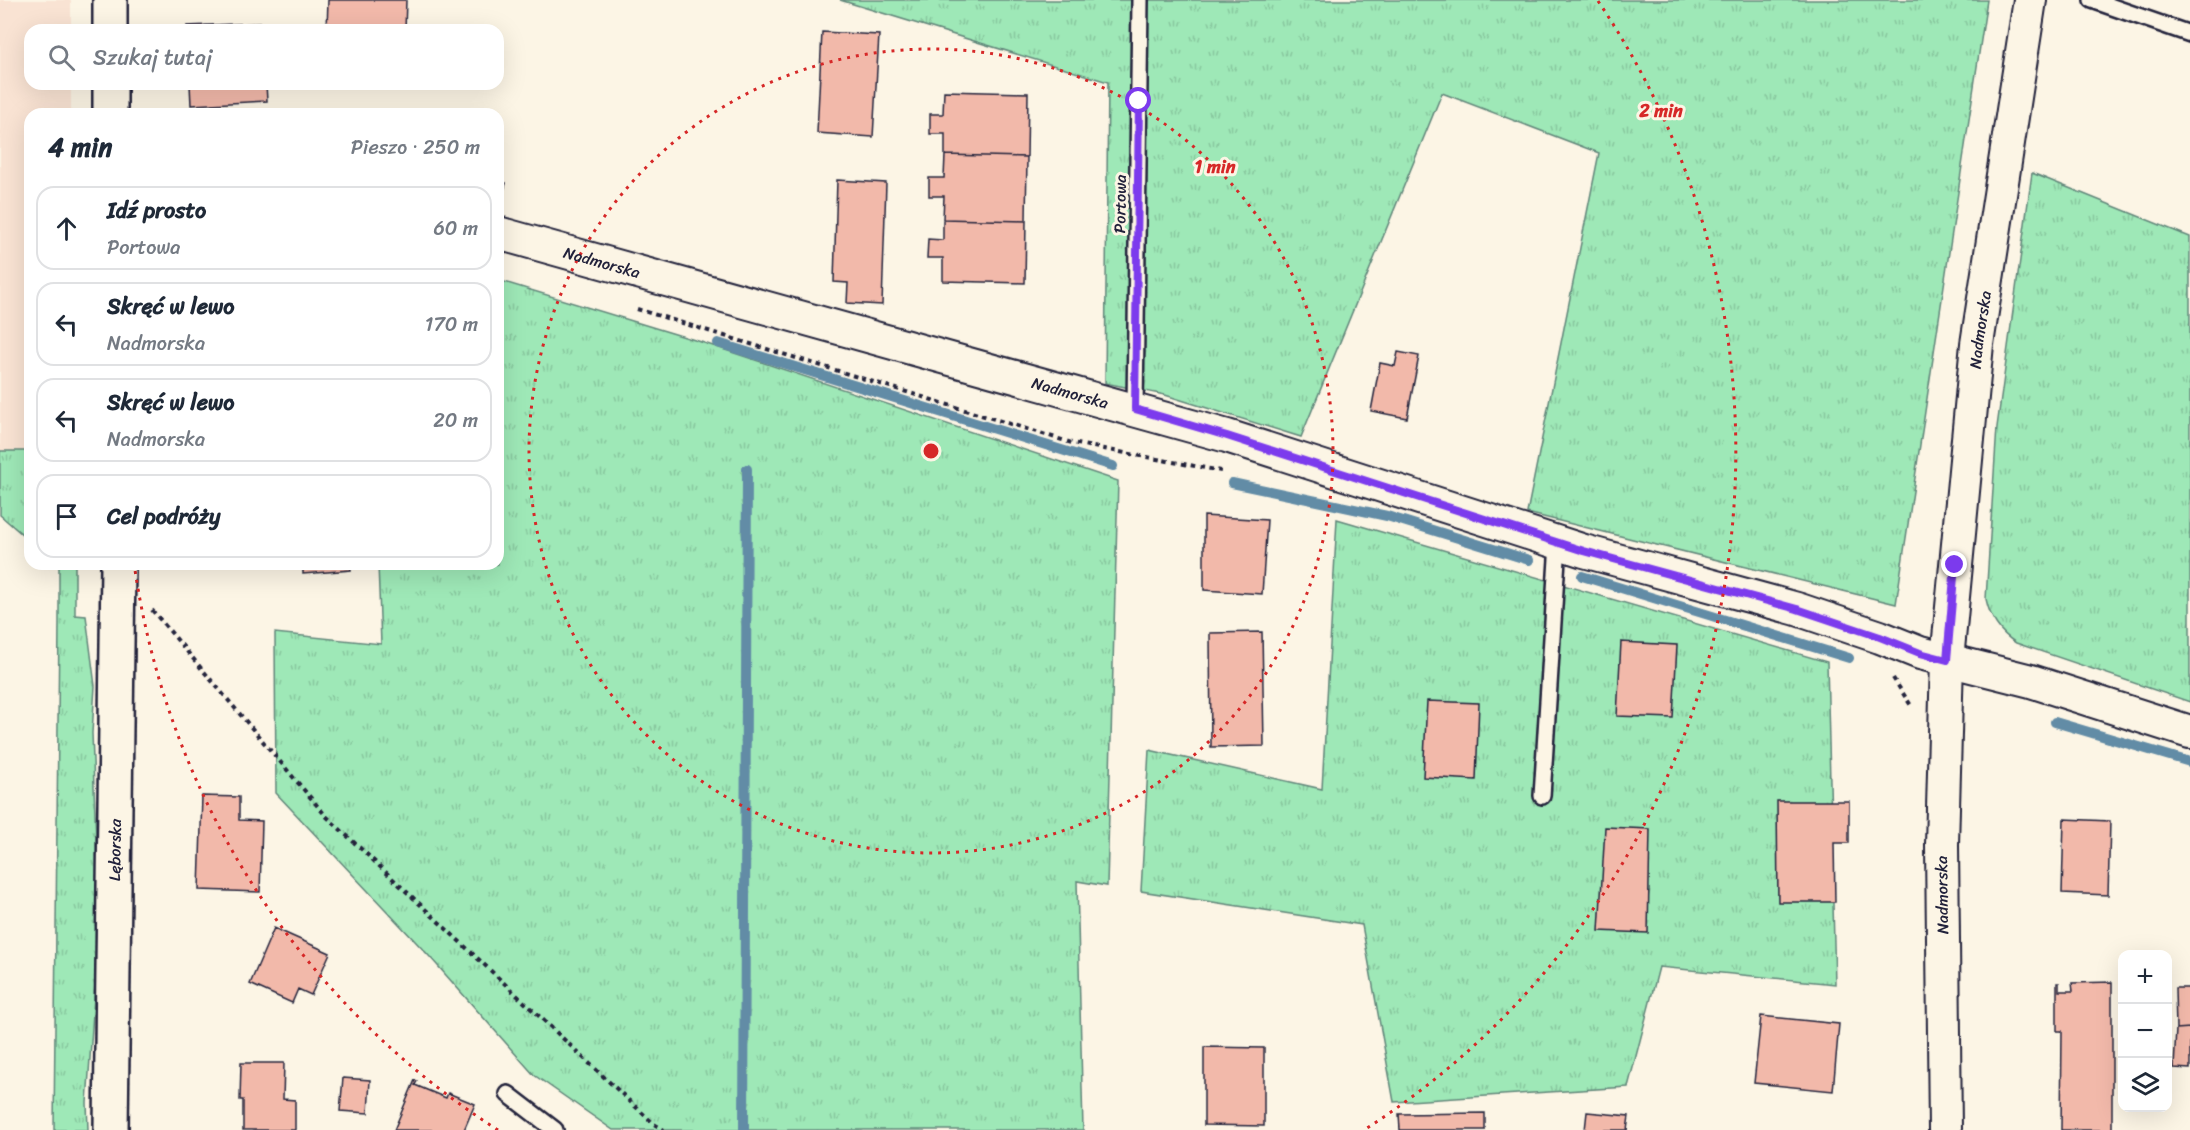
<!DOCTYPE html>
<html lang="pl">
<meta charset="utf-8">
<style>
body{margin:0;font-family:Sriracha,sans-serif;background:#f2f2f3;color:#1f2937}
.controls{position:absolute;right:18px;bottom:18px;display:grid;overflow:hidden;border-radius:12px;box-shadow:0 6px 24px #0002}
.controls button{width:54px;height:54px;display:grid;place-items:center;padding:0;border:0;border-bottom:2px solid #e0e1e3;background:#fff;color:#1f2937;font:30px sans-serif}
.stop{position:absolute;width:18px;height:18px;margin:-14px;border:4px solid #7c3aed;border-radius:50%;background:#fff}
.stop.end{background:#7c3aed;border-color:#fff;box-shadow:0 2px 6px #0008}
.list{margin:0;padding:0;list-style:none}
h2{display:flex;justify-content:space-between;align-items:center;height:78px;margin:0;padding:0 24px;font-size:26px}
h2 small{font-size:20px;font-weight:400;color:#747a83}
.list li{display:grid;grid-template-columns:39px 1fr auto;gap:18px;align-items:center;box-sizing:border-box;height:84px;margin:0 12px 12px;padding:0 12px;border:2px solid #e0e1e3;border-radius:18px}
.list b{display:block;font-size:22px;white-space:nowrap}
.list p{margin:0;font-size:20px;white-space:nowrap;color:#747a83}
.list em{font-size:20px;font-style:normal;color:#747a83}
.icon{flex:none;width:33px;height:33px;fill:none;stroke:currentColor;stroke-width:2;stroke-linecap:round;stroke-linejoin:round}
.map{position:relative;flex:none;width:2190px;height:1130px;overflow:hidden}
.search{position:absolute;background:#fff;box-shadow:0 6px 24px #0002;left:24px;top:24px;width:480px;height:66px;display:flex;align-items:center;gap:15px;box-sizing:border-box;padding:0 21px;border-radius:18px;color:#747a83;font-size:22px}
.panel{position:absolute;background:#fff;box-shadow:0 6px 24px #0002;left:24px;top:108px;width:480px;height:462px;border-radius:18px}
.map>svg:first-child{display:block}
</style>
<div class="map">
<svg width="2190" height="1130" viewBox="0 0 2190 1130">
<defs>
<pattern id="grass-tufts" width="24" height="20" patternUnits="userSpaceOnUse" patternTransform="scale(1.5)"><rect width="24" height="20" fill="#9ee8b7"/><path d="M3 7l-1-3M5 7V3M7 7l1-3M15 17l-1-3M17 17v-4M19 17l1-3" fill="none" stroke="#88c79e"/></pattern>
</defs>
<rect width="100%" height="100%" fill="#fcf5e5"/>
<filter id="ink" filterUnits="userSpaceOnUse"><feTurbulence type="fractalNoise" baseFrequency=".0167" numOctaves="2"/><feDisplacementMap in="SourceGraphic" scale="12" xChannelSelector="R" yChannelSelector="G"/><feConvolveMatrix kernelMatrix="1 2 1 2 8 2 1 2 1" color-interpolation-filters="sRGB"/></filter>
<g filter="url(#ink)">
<path fill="#f9e3d3" d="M0,0H71V30H30V84H71V114H30V451H0Z"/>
<path fill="url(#grass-tufts)" stroke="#608579" stroke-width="1.5" d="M840,0H1987L1896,604L1527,513L1599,153L1442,93L1301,437L1165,395L1105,383L1108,82Z
M2032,173L2190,237V702L2016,643C2000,633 1990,618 1986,599L1997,427Z
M498,280L698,341L1118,481L1107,886L1077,881L1083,1130H613L534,1075L430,957L276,793L275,633L381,644L378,564H498Z
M0,451H30V541L0,515Z
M1337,519L1827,662L1835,984L1659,967L1628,1087L1394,1102L1362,925L1141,891L1149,750L1322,789Z
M57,564H75V615L86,616L95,686L92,733L99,922L87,1103L88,1130H54L59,623V567Z"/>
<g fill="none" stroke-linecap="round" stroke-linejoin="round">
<path stroke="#628ca6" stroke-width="10" d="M718,343L1113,466
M1232,483L1387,516L1529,560
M1582,576L1849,658
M2055,722L2190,762
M744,1130L747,469"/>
</g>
<path fill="#f2b9aa" stroke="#22223b" stroke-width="1.5" d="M328,0H406L405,30H327Z
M263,23V30H188L187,26Z
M822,32L879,35L873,137L817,133Z
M190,84H266L267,101L191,105Z
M944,91L1028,93L1027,157L945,155V134H930V114H943Z
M945,155L1027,157L1026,221L943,219L944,196H929V178H944Z
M837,180L886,183L882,305L847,303L848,283L834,282Z
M498,181L506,183L500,204H498Z
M943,219L1026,221L1025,283L943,281V258H927L928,239L943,240Z
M1398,352L1419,356L1407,418L1371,411L1380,363L1395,366Z
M1204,516L1267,520L1262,594L1204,590Z
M303,564H350L351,570L303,574Z
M1262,632L1264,746L1211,747L1210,633Z
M1621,642L1677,645L1673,718L1617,716Z
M1427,701L1479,703L1476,780L1423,777Z
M202,796L239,797V820L262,821L260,892L199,890Z
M1777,801H1849V843H1834L1835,902H1778Z
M2064,819L2110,821L2108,895L2062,893Z
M1605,827L1650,829L1648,933L1599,931Z
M274,928L330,953L311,995L298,989L292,1003L250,984Z
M2112,982V1130H2061L2062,1031H2057V983H2059V991H2073L2072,983Z
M2175,988H2190V1028L2176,1029Z
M1761,1016L1839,1024L1833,1091L1754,1083Z
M2190,1028V1069L2174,1068L2176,1029Z
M1204,1047L1264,1048V1126L1204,1125Z
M241,1063H284L283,1099L295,1100V1130H243V1100H240Z
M343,1078L370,1080L368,1113L340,1111Z
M415,1080L417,1081L415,1085L446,1098L448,1093L475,1104L464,1130H394Z
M1587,1112L1629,1116L1627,1130H1585Z
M1485,1113V1130H1400L1399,1114Z"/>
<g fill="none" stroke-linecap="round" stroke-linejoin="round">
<defs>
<path id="lane" d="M2092,0L2190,34
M1135,409L1140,0
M1542,796L1558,543
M508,1094L555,1130"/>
<g id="street">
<path id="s1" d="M498,233L1227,436L1584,551L1797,609L1880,637L1920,653L2031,681L2190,732"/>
<path id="s2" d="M1945,1130L1942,845L1947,660L1977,344L2030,0"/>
</g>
<g id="secondary">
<path d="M110,0V30"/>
<path d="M110,84V114"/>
<path id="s3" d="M111,1130L118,564"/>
</g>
</defs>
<use href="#lane" stroke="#22223b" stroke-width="20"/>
<use href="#street" stroke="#22223b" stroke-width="36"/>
<use href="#secondary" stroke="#22223b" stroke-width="38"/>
<path stroke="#22223b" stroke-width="4" stroke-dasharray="4.5 4.5" stroke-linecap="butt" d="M637,309L1072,443L1221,471
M152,610L326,816L654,1124L664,1130
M1893,678L1912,707"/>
<use href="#lane" stroke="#fcf5e5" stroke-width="15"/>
<use href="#street" stroke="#fcf5e5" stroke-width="32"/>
<use href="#secondary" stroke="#fcf5e5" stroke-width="33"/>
</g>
</g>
<g fill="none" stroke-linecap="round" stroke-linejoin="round" filter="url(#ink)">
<path stroke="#7c3aed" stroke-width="8" d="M1139,101L1135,409L1227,436L1584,551L1797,609L1880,637L1920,653L1947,660L1955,565"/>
</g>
<g fill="none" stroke="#d62828" stroke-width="3" stroke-dasharray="3 6">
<circle cx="931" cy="451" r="402"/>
<path d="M498 1130A805 805 0 0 1 135 570M1598 1A805 805 0 0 1 1364 1130"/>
</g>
<g text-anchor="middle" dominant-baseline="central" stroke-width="6" stroke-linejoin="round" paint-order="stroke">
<g font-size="16" fill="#22223b" stroke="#fcf5e5">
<text transform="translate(1120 204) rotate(-89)">Portowa</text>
<text stroke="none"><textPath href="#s1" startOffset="108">Nadmorska</textPath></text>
<text stroke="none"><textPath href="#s2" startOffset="802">Nadmorska</textPath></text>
<text stroke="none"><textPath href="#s1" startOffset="594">Nadmorska</textPath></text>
<text stroke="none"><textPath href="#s3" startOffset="280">Lęborska</textPath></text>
<text transform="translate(1942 895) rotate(-91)">Nadmorska</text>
</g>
</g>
<circle cx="931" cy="451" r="9" fill="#d62828" stroke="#fcf5e5" stroke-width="3"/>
<g font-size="18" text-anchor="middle" font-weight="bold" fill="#d62828" stroke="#fcf5e5" stroke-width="6" stroke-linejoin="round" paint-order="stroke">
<text x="1661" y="117">2 min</text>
<text x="1215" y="173">1 min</text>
</g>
</svg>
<div class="controls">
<button>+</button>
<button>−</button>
<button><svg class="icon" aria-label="layers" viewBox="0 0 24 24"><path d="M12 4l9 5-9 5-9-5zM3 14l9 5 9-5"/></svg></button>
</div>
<div class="stop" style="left:1139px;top:101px"></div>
<div class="stop end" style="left:1955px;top:565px"></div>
<div class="search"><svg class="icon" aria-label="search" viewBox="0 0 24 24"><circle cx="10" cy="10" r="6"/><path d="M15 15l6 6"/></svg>Szukaj tutaj</div>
<section class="panel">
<h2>4 min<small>Pieszo · 250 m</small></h2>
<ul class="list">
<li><svg class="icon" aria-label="ahead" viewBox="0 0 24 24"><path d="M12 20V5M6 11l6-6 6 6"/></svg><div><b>Idź prosto</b><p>Portowa</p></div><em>60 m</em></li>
<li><svg class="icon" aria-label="left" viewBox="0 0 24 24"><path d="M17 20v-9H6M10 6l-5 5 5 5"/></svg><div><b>Skręć w lewo</b><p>Nadmorska</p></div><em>170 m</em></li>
<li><svg class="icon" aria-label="left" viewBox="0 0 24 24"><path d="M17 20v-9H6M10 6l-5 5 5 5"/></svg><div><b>Skręć w lewo</b><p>Nadmorska</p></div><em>20 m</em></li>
<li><svg class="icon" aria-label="arrive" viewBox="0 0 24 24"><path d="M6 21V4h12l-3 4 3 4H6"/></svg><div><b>Cel podróży</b></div></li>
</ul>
</section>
</div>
